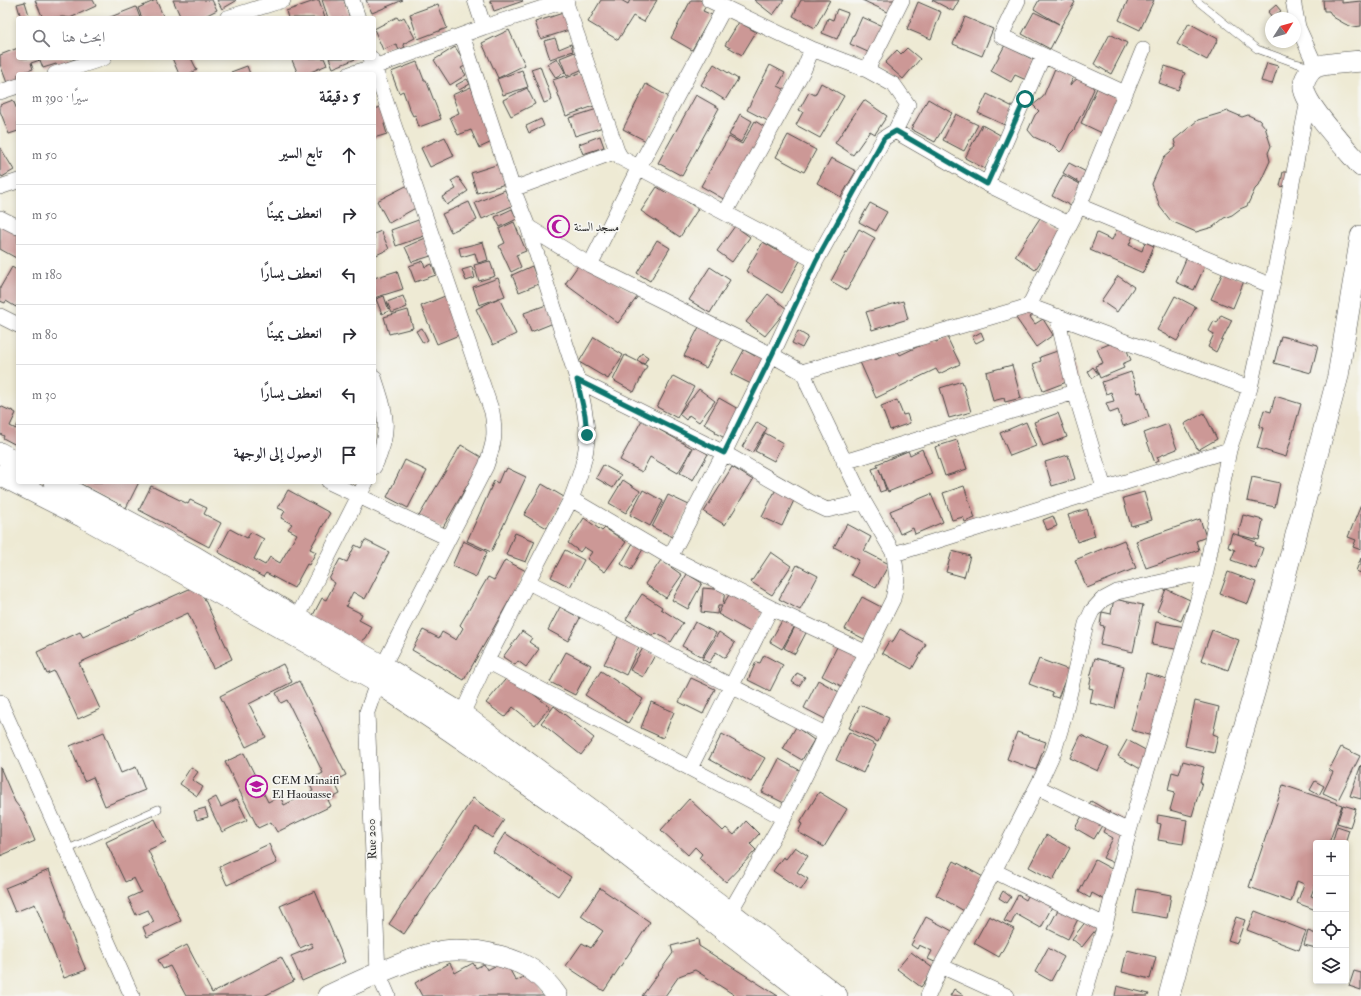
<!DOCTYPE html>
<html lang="ar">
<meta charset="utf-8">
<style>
body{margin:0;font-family:"IM FELL Double Pica",Amiri,serif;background:#f2f2f3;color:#2b2b33;direction:rtl}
.controls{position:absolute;right:12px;bottom:12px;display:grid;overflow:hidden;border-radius:4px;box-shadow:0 2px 6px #0003}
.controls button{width:36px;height:36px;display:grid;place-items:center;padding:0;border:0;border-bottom:1px solid #e1e1e2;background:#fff;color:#2b2b33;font:20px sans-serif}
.compass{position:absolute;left:1265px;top:12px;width:36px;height:36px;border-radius:50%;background:#fff;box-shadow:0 2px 6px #0003;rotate:53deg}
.stop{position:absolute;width:12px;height:12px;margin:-9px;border:3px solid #0f766e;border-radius:50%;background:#fff}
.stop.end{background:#0f766e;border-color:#fff;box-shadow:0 1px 4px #0008}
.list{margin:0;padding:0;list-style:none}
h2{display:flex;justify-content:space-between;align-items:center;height:52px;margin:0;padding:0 16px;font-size:17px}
h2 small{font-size:13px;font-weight:400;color:#7c7c81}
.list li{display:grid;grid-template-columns:26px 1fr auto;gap:12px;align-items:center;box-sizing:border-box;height:60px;padding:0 16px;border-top:1px solid #e1e1e2}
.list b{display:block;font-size:15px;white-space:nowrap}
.list em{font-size:13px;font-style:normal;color:#7c7c81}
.icon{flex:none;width:22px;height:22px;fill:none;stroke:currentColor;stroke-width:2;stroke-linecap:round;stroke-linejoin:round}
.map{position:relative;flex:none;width:1361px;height:996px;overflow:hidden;direction:ltr}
.search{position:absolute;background:#fff;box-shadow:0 2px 6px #0003;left:16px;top:16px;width:360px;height:44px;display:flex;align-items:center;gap:10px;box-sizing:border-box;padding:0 14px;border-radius:4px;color:#7c7c81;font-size:15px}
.panel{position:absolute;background:#fff;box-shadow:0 2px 6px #0003;left:16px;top:72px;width:360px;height:412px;border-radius:4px;direction:rtl}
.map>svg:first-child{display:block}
</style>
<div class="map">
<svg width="1361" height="996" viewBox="0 0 1361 996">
<rect width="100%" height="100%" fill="#f6f6f2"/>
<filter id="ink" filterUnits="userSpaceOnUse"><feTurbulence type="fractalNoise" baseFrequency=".025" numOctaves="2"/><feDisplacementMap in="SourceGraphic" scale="8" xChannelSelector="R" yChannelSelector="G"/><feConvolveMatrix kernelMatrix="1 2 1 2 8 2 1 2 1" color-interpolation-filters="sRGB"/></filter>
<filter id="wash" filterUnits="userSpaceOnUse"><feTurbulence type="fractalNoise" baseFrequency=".012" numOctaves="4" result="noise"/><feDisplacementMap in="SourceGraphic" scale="16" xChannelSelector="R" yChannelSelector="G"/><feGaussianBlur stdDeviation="0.9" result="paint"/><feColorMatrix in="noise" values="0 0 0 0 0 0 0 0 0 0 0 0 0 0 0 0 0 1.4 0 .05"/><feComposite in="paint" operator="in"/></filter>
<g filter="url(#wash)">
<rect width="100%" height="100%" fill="#eeead4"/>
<g id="blocks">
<path fill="#cc9896" d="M35,0H93L96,6L70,18L63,17L43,18Z
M156,0L164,18H142L138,8Z
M173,0H212L217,10L201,18H199L198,16L192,18H181Z
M217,0H235L236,1L222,9Z
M317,0H319L325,18H288L286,11Z
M322,0H344L350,18H328Z
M366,0H403L372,13Z
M490,0H522L523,1L494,11Z
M601,0H621L628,4L630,0H657L644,22L633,16L618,40L588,22Z
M691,0H700L707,4L703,11L712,15L692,50L671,38Z
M754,0H784L773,15Z
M801,0H830L815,28L793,16Z
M862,0H896L890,13Z
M932,0H959L953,11Z
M1039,0H1060L1062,1L1063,0H1072L1075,2L1061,26H1062L1050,49L1022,34L1034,12L1059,24L1034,9Z
M1128,0H1154L1140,30L1119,20Z
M1323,0H1342V3L1361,1V26L1353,27L1345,24L1333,17L1329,11H1324Z
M25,2L30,18H21L17,4Z
M918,2L941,12L931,39L907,29Z
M438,4L447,28L418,39L410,14Z
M1276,5L1281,11L1272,17L1268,12Z
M136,7L140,18H108Z
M837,9L848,13L837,39L822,33L828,18L833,20Z
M563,13L569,30L541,39L535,22Z
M397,17L399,20L404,17L415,38L403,44L405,47L399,50L396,44L383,50L374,29Z
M862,17L882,26L870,53L850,44Z
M965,17L993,29L982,56L953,44Z
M739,22L756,32L742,55L725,45Z
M1189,23L1218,39L1207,60L1177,44Z
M509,30L525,65L498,78L482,43Z
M1110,34L1127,43L1111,74L1094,64Z
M555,38L559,49L571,44L573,51L550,59L544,41Z
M1005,45L1036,61L1026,80L1015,75L1011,82L991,71Z
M455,47L467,65L461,68L466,75L450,85L434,60Z
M18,48V58H78L57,66L56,64L43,68L40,60L31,63L33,69L18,74V79L7,83L0,64V55Z
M907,48L920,59L903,79L885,63L897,50L901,54Z
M575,52L583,69L567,76L560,58Z
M172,58H191L197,70L189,74H179Z
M291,58H324L327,65L306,74H298Z
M329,58H358L333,68Z
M557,58L565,72L556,78L547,64Z
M417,62L424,80H426L441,119L419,127L415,115L413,116L409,108L403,91L399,93L391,72Z
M1267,63L1278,66L1272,84L1261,81Z
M714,64L738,79L725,100L701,85Z
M770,65L785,73L778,86L786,90L770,122L747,110Z
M247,66L250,74H232L231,72Z
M540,66L552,100L544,103L531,69Z
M1056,66L1074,76L1070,85L1078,78L1091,85L1094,89L1083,114L1080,117L1074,130L1070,134L1063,149L1060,152L1054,146L1034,137L1028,130L1035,115L1039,111L1033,105L1043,97Z
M1165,66L1185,73L1178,90L1159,83Z
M522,70L528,87L503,95L497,79Z
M582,72L594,106L566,116L553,80L565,76L566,78Z
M467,79L470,84L459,90L456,85Z
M821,83L844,96L820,138L796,125L803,112L799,110L809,92L815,95Z
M646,84L669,97L646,141L623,129Z
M471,87L494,141L479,148L471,130L458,135L450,117L459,113L452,95Z
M527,88L535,104L511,116L503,100Z
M1097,88L1118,98L1102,133L1081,123Z
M987,94L1015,108L1007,126L978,113Z
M696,95L719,108L682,176L658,163Z
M928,99L952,113L935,142L911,129Z
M13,100L18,112V131L9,134L0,111V105Z
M864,100L887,116L875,134L870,131L853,155L835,143Z
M385,106L390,122L384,124L387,134L374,138V109Z
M597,109L603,127L575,136L569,118Z
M1228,111L1242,117L1248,115L1259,120L1265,127L1271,146L1268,153L1270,161L1259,185L1255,189L1247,206L1240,209L1232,215L1224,218L1213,227L1196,232L1171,221L1160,207L1152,184L1164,157L1176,147L1174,140L1198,120Z
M740,114L752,121L741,142L729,135Z
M956,114L978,125L964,151L943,140Z
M541,119L544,126L529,133L526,126Z
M755,121L768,129L727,201L701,186L729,137L742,144Z
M982,125L1002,136L985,169L965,158Z
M788,135L816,150L804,172L776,157Z
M600,136L604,147L583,154L579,144Z
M445,137L454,156L430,167L421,148Z
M0,147L14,170L2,177L0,174Z
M831,158L856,171L841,197L817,183Z
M1069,163L1090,174L1084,185L1063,173Z
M499,164L505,184L477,193L471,173Z
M1283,172H1288L1285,187L1280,186Z
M1063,175L1082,185L1071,206L1052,196Z
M458,177L468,191L447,205L442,197L456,189L451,181Z
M408,185L419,206L389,223L377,201Z
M657,187L667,193L670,190L698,209L680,237L641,211Z
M505,190L512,206L482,219L475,203Z
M469,202L477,220L451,232L442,214Z
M870,203L887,212L876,231L859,222Z
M512,209L517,219L500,227L495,217Z
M1042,215L1062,229L1035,270L1015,256Z
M4,219L18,226V259L0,249V227Z
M421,219L427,235L396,246L391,230Z
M514,222L526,251L516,255L521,267L511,272L499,246L505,243L499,229Z
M735,226L750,237L732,262L717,251Z
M859,229L875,238L847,290L831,281Z
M1117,229L1133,236L1129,245L1142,251L1145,242L1154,246L1143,273L1090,250L1097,233L1112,240Z
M381,231L389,249L374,256V234Z
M430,236L437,254L412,262L405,247Z
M657,240L670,248L650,281L637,273Z
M483,242L488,260L478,263L475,253L461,257L459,248Z
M763,242L776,250L779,244L801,259L782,293L746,271Z
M1190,250L1208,259L1194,290L1176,282Z
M582,260L638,296L618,323L565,284Z
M423,261L425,267L432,264L436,275L415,282L409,266Z
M490,261L495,276L479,281L474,265Z
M532,266L539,284L519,292L512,275Z
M12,267L18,271V303L16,307L6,301L5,303L0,301V288Z
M472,267L475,278L466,281L462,270Z
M710,267L730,280L710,313L689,300Z
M397,271L403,289L374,298V278Z
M1223,272L1244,281L1233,308L1211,299Z
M1118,276L1134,287L1117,312L1101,301Z
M498,278L505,296L479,305L473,287Z
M768,294L787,309L765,336L746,322Z
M384,296L389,311L382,314L376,299Z
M403,296L407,307L392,313L387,302Z
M445,296L459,335L437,344L421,306Z
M1175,296L1196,307L1177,341L1157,330Z
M499,298L516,334L493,345L476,309Z
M903,301L908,319L872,330L866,312Z
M549,304L556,322L531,332L524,313Z
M1034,306L1038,311L1030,317L1035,324L1043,319L1053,335L1036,347L1016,318Z
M408,310L413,328L389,334L384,317Z
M1221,315L1232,320L1216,352L1208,347L1214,334L1209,331L1214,321L1217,323Z
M700,325L723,337L706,368L684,356Z
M422,328L428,340L423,343L416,331Z
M798,331L808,337L802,348L792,343Z
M981,332L984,339L976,343L972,337Z
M1281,336L1318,345L1311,373L1274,363Z
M594,337L623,355L608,379L579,362Z
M947,337L960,364L939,374L936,369L876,398L860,362L873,356L875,360L897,350L900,355L934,339L936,342Z
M1122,339L1131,360L1122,364L1124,368L1100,378L1095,366L1103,363L1097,349Z
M1066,348L1077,378L1043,391L1033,364L1041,361L1040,357Z
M744,350L755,356L757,352L767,357L753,385L731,374Z
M642,353L648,357L644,364L637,360Z
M625,355L647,366L634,392L613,380Z
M1012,365L1021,398L1005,402L1004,398L993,401L986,372Z
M1093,367L1098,374L1092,378L1088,371Z
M1131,372L1138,393L1141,392L1149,417L1123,426L1118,410L1110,413L1106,403L1114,401L1111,392L1106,394L1102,382Z
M673,376L694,387L679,414L699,389L715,401L699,422L689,415L686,420L679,414L677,418L657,407Z
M962,381L971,412L949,418L940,388Z
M1275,396L1301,404L1286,457L1257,448L1263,428L1259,427L1264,410L1271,412Z
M719,398L740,410L725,438L715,433L716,431L704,424Z
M897,400L903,415L907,414L910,423L890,430L881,406Z
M0,406L11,411V410L16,413L10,426L16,429L18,424V446L3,438L4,436L0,434Z
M1058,413L1067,437L1043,446L1034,422Z
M1204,413L1217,439L1198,450L1184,424Z
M642,420L692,448L678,473L650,457L642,472L620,460Z
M757,422L767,428L752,453L742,447Z
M1026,422L1036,446L1010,456L1000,433Z
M1168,424L1177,449L1157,457L1159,461L1155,463L1144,433Z
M765,433L783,443L774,461L755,451Z
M957,440L967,469L945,476L935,447Z
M461,445L483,458L442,529L419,516Z
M694,446L708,454L693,480L680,473Z
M922,449L932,474L888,492L879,469L886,490L880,492L872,469L878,467L877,464L908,451L910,455Z
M1068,455L1075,479L1052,486L1045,462Z
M405,460L427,471L408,508L387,497Z
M603,465L621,475L613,488L596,478Z
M732,467L753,480L725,525L704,512Z
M507,468L526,477L491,552L467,541L494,481L498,483L503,471L505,472Z
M1252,477L1280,483L1275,507L1247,501Z
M623,480L640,491L626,513L609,503Z
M77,482H139L126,508Z
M542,484L564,497L547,528L524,515Z
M151,486L188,504L190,500L207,508L204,514L221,523L209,547L139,510Z
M964,486L975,518L965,522L963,517L952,520L943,493Z
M777,487L796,496L782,526L762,517Z
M288,490L330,513L310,549L316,552L309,565L307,564L294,588L266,573L263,577L218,552L230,529L247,538L251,532L264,539L254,559L265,565L270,557L280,563L297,534L288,529L292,524L281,518L285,511L278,508Z
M643,490L663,501L650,526L630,515Z
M1144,492L1152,520L1131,526L1123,498Z
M931,494L943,522L915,534L913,528L900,534L890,511Z
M668,495L689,505L673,537L652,527Z
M1361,505V550L1353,547L1356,540L1348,537Z
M1087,509L1095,536L1077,542L1068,515Z
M1243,515L1263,520L1259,540L1238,535Z
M1053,516L1057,526L1047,530L1043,520Z
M584,518L602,531L605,528L626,542L605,572L587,559L592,552L584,547L580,552L568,543Z
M1200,519L1206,537L1196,541L1199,550L1146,568L1136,541Z
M847,524L871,537L864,551L889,564L876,588L851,575L859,560L834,547Z
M515,533L535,541L526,562L506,555Z
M1232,533L1256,542L1255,545L1263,548L1256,569L1231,560L1235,550L1228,547Z
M365,540L389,552L365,599L353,592L346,606L362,614L359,620L372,627L366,638L358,644L311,619L322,598L326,600L335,583L329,579L340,559L347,562L355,545L361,548Z
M1124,540L1136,568L1087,588L1075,560Z
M463,541L487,552L476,577L452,566Z
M633,543L643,549L631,570L621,564Z
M565,550L584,560L570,587L551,577Z
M952,551L970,556L964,577L946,572Z
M771,552L791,566L772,595L751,582Z
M1361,558V573L1356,571Z
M505,560L526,571L464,680L412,650L423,630L439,638L442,632L456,640L463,628L460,625L488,577L494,580Z
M661,560L682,575L666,598L645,584Z
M797,565L818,576L800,610L779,599Z
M1228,572L1256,582L1248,604L1220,594Z
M687,574L702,583L688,609L672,600Z
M198,585L232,659L213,668L188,613L79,663L100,709L78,719L61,682L60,683L54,671L47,674L37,652L80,632L83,637Z
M703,588L725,590L723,605L730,593L763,611L752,633L718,614L722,606H718L717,614L701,612Z
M1166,589L1190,600L1181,621L1157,611Z
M642,594L662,607L661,609L683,623L671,642L656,633L653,636L626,619Z
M862,597L883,608L866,640L845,629Z
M1114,599L1143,605L1133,652L1100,645L1104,626L1100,625L1102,612L1111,614Z
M560,607L580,618L568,641L548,630Z
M784,617L796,624L782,649L770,642Z
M798,621L809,627L795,654L784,648Z
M695,622L716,633L702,657L682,646Z
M1156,622L1185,627L1181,650L1152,645Z
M900,629L926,644L912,669L882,653L889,641L892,643Z
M1212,630L1239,640L1228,670L1201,660Z
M522,631L532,638L529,642L539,649L526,667L518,661L515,665L503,657Z
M719,632L735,643L725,658L716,652L709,663L702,659Z
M619,635L640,645L626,675L604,664Z
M838,645L859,656L843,687L822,676Z
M643,648L655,655L643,677L630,670Z
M566,652L591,665L575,695L550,682Z
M764,655L783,665L770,691L748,680L756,662L760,663Z
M1095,658L1124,666L1115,709L1090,703L1093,689L1089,688L1091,679L1090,678Z
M1039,659L1069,670L1058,698L1052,696L1053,693L1029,684Z
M283,664L292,682L249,704L266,737L246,747L220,696Z
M601,671L643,699L628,723L585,695Z
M797,673L805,677L799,686L792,682Z
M1146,673L1174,681L1159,738L1131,730Z
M509,675L550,707L535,725L513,707L505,717L486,703Z
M691,678L715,689L703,714L679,702Z
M818,680L839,692L825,719L804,708Z
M299,681L346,775L334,781L340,794L328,800L331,806L277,832L271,822L258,828L225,762L244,753L268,802L280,796L284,805L313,791L308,781L323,773L287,700L281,703L276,693Z
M1195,701L1219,707L1213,734L1218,736L1214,753L1185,746Z
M651,702L674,712L663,738L641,728Z
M860,705L889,718L878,742L849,728Z
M554,706L594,738L581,755L541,723Z
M796,727L814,740L802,760L783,749Z
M104,732L121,773L136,767L145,790L105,806L93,777L84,781L70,746Z
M849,732L876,745L863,773L836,760Z
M1017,732L1046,742L1036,770L1007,759Z
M722,734L765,758L751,782L709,759Z
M1081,735L1109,748L1098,771L1070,758Z
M1127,740L1151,753L1142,770L1118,756Z
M1341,747L1360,756L1338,800L1323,793L1333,772L1329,770Z
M779,759L801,771L784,803L762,792Z
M1183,761L1204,767L1200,782H1202L1192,816L1170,810L1175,792L1168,790L1172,772L1179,774Z
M1361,765V799L1350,796Z
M0,767L15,802L23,812L35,841L0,856Z
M191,767L198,772L192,780L203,787L197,796L180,784Z
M1315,781L1324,786L1319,795L1310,790Z
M1283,785L1342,805L1329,843H1316V882L1311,896L1316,898V910L1297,903L1304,884L1297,881L1291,902L1249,887Z
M819,792L847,809L824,847L798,832L802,824L800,823Z
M216,797L221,807L237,799L247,820L222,832L207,802Z
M473,798L504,820L492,838L476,827L404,934L389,924Z
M689,799L723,831L726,828L734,835L746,821L759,834L750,844L756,850L726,882L699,858L702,854L695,847L688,855L661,830Z
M1091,801L1110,812L1094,839L1075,828Z
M1343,805L1356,809L1350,827L1337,823Z
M205,808L208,817L197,820L194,811Z
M1112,814L1133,825L1114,863L1103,858L1113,838L1103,832Z
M1158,815L1187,820L1183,844L1158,840L1161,824L1157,823Z
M155,819L166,842L148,850L181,921L147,937L143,927L154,922L148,910L136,915L128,898L141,892L134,878L125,882L106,842Z
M1337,826L1349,830L1345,843H1332Z
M505,833L571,877L558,896L493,852Z
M1046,835L1070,848L1053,880L1029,867Z
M269,844L277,863L227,885L219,867Z
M795,847L808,856L797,872L808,879L801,890L773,871L783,857L786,859Z
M1095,860L1119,873L1105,900L1092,893L1090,898L1079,892Z
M954,861L985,878L966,912L936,895Z
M49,870L65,911V919L86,970L64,978L35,904L15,912L5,888Z
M600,888L650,922L604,991L566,966L582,943L591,948L603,931L581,916Z
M1137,889L1171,895L1167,918L1133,912Z
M1031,890L1056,899L1041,928L1016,914L1011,924L1004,921L1018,895L1026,900Z
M315,891L345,962L302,981L291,956L313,947L311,943L300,948L280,906Z
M1003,891L1011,897L1007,903L999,898Z
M1062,902L1081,913L1068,939L1048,929Z
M1255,911L1306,931L1299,950L1247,930Z
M989,916L1014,929L999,957L974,943Z
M926,917L956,933L939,964L928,959L932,951L919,945L917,949L911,945Z
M1236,917L1245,920L1237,943L1228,940Z
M1087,920L1097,928L1082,947L1072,939Z
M1308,931L1316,934V948L1304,945Z
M698,939L699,946L778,996H736L695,970L679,976L665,996H642L673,953L671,946Z
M187,945L212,993L281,957L294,981L264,996H186L170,966L163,969L158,960Z
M1048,948L1064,957L1051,981L1035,972Z
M1127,950L1156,957L1150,979L1122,972Z
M911,952L934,969L921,987L897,969Z
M505,961L516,981L533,972L546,996H422L415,983L450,963L455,973L473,963L476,968L484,964L487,970Z
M1354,971L1361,973V990L1349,986Z
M1117,986L1149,994L1148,996H1115Z
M954,989L964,996H950Z"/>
</g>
</g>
<g filter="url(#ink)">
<use href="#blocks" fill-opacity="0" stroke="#484844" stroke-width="1"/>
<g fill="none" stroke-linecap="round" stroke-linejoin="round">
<defs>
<path id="lane" d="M1196,0L1257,49L1295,63L1312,67
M66,850L158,809"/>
<path id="street" d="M352,0L358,18
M475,0L484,27
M565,0L617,151L621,158L816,261
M1018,0L1001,36L1125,93
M1293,0L1298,27L1316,67
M227,18L283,0
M462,35L513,189L528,227L580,388C583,403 587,419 587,435C587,457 579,478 571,499L488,658L462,714
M371,58L492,412C496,436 494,443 486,466L383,666L367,712L378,973L388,996
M867,70L902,0
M55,74L104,58
M350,74L374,67L484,27L567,0
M0,92L18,86
M895,131L987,184L1069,224
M987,184L1043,56
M0,187L18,181
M513,189L617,151
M1079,206L1272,286L1250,388L1229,450L1206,572L1129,831L1105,925L1084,996
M725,213L804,69L812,49
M0,218L18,227
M528,227L590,265L772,355L802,372L805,376L808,385L864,502L894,554L897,579L893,599L784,818L730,912
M590,265L639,167L724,8
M1272,286L1308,100
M1029,306L1079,206L1143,50
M0,316L18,325
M1057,316L1075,392L1104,488
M802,372L1029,306L1250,388
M374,377C386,413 392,431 374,467
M577,380L724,453L810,502L827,510L864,502
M844,462L1075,392
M329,482L448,538
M571,499L670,557L771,608L867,653
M894,554L1229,450
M670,557L724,453L772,355L816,261L884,138L895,131L908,105L894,85L867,70L812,49L709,0
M528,582L825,734
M297,618L366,482
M487,661L784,818
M0,702L132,996
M690,768L771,608
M1037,787L1129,831
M994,871L1105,925
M941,966L1007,996
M928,996L941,966L994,871L1042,777L1054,751L1063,721L1086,624L1092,611L1102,600L1117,592L1206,572"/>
<path id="secondary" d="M1361,61C1352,62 1322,64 1316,67C1309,71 1303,80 1304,88C1305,105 1348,151 1361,166
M0,453L18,463
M0,475L83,517L377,682L452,732L607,840L809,996
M54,482L192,555L297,618L383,666L462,714L730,912L837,996
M328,996C353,984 377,973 403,963C420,957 438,950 456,950C471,950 485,952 499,956C526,963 541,973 557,996
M1169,996L1186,932L1256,686L1338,376L1361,236"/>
</defs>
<use href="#lane" stroke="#484844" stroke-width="8"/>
<use href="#street" stroke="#484844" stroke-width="16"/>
<use href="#secondary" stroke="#484844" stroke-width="22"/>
<use href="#lane" stroke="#fff" stroke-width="7"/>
<use href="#street" stroke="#fff" stroke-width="15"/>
<use href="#secondary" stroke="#fff" stroke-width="21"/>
</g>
</g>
<g fill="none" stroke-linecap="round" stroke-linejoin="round" filter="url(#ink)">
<path stroke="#0f766e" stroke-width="5" d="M587,435L585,415L577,380L724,453L772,355L816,261L884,138L896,131L987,184L1025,99"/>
</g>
<defs>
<symbol id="mosque-ring" viewBox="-11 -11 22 22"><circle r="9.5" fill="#f6f6f2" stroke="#b5179e" stroke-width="1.5"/><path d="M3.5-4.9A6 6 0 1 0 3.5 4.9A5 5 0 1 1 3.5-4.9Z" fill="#b5179e"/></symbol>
<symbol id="school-ring" viewBox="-11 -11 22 22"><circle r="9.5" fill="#f6f6f2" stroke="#b5179e" stroke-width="1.5"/><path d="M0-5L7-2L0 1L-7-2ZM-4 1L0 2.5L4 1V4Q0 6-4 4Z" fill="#b5179e"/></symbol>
</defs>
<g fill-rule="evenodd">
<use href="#mosque-ring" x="546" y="214" width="25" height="25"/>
<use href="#school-ring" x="244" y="774" width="25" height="25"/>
</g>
<g text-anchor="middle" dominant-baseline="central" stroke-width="3.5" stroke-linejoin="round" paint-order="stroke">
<g font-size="12" fill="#2b2b2b" stroke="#f6f6f2" text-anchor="start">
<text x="574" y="227">مسجد السنة</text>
<text x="272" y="780">CEM Minaifi<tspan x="272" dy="14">El Haouasse</tspan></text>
</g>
<g font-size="12" fill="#2b2b2b" stroke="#f6f6f2">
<text transform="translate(372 839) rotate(-92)">Rue 200</text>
</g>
</g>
</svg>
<div class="controls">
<button>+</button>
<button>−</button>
<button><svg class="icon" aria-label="locate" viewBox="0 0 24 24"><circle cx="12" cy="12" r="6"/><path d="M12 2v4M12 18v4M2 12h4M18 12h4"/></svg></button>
<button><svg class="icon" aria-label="layers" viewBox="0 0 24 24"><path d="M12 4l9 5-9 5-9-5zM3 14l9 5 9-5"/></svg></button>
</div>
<svg class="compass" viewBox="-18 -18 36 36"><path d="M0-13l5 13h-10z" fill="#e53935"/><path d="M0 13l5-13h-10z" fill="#7c7c81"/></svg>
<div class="stop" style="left:1025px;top:99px"></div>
<div class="stop end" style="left:587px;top:435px"></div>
<div class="search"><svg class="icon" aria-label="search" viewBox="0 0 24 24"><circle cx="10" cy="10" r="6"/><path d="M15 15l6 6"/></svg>ابحث هنا</div>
<section class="panel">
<h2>5 دقيقة<small>سيرًا · 390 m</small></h2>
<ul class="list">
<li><svg class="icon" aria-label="ahead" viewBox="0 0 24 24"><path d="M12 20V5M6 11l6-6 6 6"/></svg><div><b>تابع السير</b></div><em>50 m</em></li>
<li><svg class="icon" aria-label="right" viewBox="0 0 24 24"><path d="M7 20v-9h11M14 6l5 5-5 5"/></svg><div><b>انعطف يمينًا</b></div><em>50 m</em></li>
<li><svg class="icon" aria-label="left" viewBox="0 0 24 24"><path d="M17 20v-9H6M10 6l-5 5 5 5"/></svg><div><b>انعطف يسارًا</b></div><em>180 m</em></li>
<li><svg class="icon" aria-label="right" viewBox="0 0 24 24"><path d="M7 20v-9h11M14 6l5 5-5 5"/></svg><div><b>انعطف يمينًا</b></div><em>80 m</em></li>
<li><svg class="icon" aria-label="left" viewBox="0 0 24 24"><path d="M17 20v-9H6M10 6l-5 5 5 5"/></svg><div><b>انعطف يسارًا</b></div><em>30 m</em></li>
<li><svg class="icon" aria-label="arrive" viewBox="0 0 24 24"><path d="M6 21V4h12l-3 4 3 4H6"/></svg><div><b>الوصول إلى الوجهة</b></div></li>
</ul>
</section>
</div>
